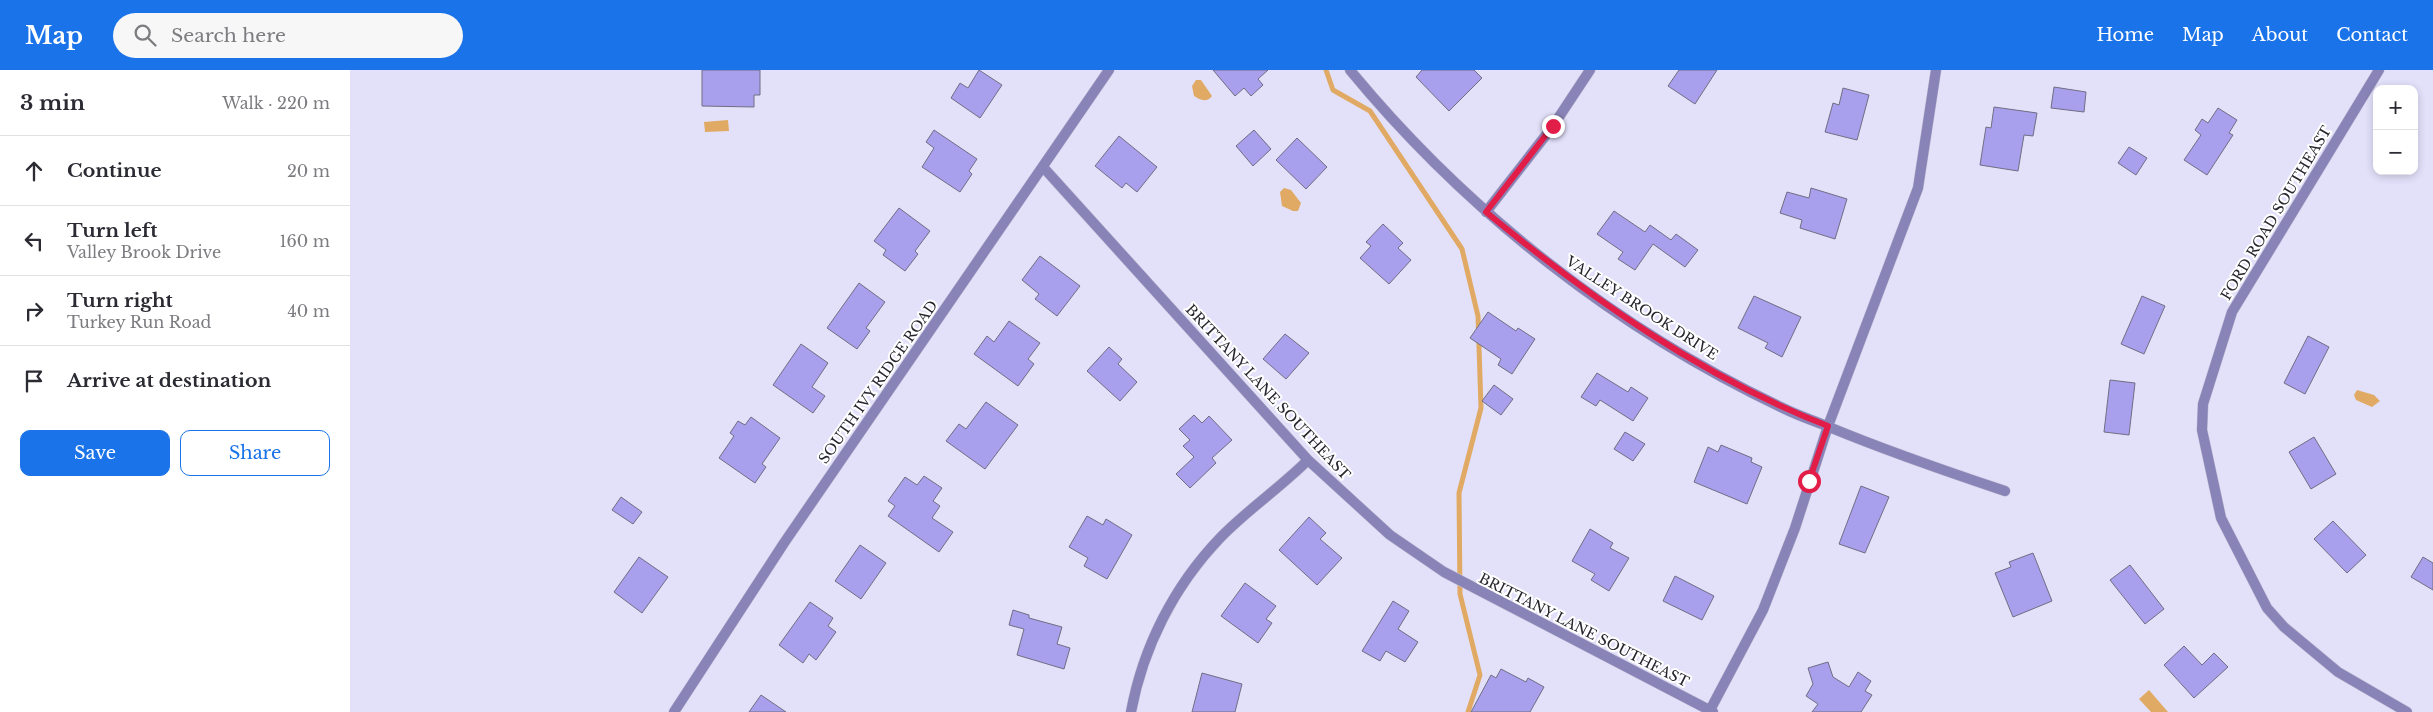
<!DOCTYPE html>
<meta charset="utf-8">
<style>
body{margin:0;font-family:"Libre Baskerville",serif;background:#f7f7f7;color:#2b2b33}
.controls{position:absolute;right:15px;top:15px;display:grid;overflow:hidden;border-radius:10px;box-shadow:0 2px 8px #0003}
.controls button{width:45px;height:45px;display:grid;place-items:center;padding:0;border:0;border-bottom:1px solid #e1e1e2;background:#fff;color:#2b2b33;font:25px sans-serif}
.stop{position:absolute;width:15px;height:15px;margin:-11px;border:4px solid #e11d48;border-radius:50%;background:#fff}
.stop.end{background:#e11d48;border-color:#fff;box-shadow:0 1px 5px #0008}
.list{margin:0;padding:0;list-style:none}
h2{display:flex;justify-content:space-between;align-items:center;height:65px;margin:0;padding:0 20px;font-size:21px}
h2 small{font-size:16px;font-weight:400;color:#7c7c81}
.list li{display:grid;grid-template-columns:32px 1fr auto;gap:15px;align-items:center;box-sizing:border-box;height:70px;padding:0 20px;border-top:1px solid #e1e1e2}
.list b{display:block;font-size:19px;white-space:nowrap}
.list p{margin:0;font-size:16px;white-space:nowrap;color:#7c7c81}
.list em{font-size:16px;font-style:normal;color:#7c7c81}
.actions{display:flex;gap:10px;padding:15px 20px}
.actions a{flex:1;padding:11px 0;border:1px solid #1a73e8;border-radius:10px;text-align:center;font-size:18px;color:#1a73e8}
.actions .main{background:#1a73e8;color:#fff}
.icon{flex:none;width:28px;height:28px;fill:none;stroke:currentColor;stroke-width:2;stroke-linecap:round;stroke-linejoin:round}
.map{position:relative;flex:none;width:2083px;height:642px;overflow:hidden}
header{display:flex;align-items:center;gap:30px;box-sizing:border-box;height:70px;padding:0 25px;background:#1a73e8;color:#fff}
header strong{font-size:24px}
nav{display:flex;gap:28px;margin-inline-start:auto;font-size:18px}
.search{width:350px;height:45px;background:#f7f7f7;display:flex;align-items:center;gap:12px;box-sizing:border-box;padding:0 18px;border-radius:28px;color:#7c7c81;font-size:19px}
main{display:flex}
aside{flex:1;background:#fff}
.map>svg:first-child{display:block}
</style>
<header>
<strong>Map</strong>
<div class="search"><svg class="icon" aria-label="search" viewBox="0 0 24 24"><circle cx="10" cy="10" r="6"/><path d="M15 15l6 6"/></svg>Search here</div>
<nav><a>Home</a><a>Map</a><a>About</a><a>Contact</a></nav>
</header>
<main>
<aside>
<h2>3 min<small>Walk · 220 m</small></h2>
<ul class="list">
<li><svg class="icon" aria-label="ahead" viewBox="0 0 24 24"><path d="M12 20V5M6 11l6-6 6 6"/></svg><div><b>Continue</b></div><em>20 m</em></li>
<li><svg class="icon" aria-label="left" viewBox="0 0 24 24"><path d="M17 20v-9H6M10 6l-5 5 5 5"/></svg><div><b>Turn left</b><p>Valley Brook Drive</p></div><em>160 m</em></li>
<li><svg class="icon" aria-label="right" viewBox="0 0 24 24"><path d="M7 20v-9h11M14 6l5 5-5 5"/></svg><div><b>Turn right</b><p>Turkey Run Road</p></div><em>40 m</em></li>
<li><svg class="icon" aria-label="arrive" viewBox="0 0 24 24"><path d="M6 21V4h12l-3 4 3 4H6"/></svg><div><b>Arrive at destination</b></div></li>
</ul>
<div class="actions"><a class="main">Save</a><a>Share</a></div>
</aside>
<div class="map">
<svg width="2083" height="642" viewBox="0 0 2083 642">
<rect width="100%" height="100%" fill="#e3e1fa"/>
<path fill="#e1aa64" d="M846,10H851L862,26C857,33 850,30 844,26L842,16Z
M378,50L379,61L355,62L354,52Z
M934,118L941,120L951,133L948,141H943L932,136L930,122Z
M2007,320L2024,325L2030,331L2022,337L2006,330L2004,325Z
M1799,620L1818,642H1801L1789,629Z"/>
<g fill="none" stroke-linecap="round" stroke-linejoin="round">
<path stroke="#e1aa64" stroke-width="5" d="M976,0L983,20L1020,41L1112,179L1128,246L1131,338L1109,423L1110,524L1130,605L1118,642"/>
</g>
<path fill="#a8a0ec" stroke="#6f6e83" d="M352,0H410V25H404V37L352,36Z
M629,0L652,15L630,48L601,28L610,13L618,18Z
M863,0H918L908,9L913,15L901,26L894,18L885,26Z
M1072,0H1124L1132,8L1099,41L1066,7Z
M1329,0H1367L1345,34L1318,16Z
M1704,17L1736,22L1734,42L1701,38Z
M1493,18L1519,25L1507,70L1475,62L1483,33L1489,35Z
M1644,37L1687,43L1683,66L1674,65L1668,101L1630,95L1636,57L1641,58Z
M1868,38L1887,50L1879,63L1883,65L1857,105L1834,90L1851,65L1845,60L1852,49L1858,53Z
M584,60L627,89L619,101L622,104L610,122L572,97L584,78L576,72Z
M904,60L921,79L903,96L886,76Z
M769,66L807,97L787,122L776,113L772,118L745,96Z
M947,68L977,97L956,119L926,90Z
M1779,77L1797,88L1786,105L1768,93Z
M1461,118L1497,129L1485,169L1450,158L1452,150L1430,143L1437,122L1459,128Z
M549,138L580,161L565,181L568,184L555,201L533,185L536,180L524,171Z
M1264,141L1295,162L1300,155L1321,170L1326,164L1348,180L1335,197L1303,174L1285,200L1268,189L1273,182L1247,164Z
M1033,154L1053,173L1048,178L1061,190L1039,214L1010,188L1021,176L1016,172Z
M690,186L730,216L707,246L685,229L689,224L672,210Z
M509,213L535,232L516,258L520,261L507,279L477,258Z
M1404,226L1451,247L1432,287L1415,278L1418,273L1388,258Z
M1792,226L1815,236L1794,284L1771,274Z
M1138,242L1166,261L1168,258L1185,269L1162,304L1148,295L1151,289L1120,268Z
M659,251L690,273L678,289L684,294L668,316L624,284L637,266L644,272Z
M935,264L959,283L936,309L913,289Z
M1958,266L1979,277L1955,324L1934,313Z
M451,274L478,293L462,317L475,326L463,343L423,315Z
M759,277L772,289L768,294L787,312L770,331L737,301Z
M1247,303L1278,322L1281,317L1298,328L1283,351L1250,330L1246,336L1231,327Z
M1760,310L1785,313L1779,365L1754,362Z
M1144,315L1163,329L1151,345L1132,331Z
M636,332L668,355L635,399L596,371L609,354L616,359Z
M844,345L852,353L859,346L882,370L862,388L866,393L840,418L826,404L844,387L833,376L840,370L829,359Z
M401,347L430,368L412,394L416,397L405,413L369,388L384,366L380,363L388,351L395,355Z
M1275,362L1295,374L1283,391L1264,379Z
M1964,367L1986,404L1961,419L1939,382Z
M1371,375L1402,388L1401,392L1412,397L1397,434L1344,412L1358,377L1368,382Z
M574,406L592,418L583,431L590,436L582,448L603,462L589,482L538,446L545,436L538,431L555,407L567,415Z
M1511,416L1539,427L1515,483L1489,474Z
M271,427L292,442L283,454L262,440Z
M737,446L753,455L756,449L782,465L757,509L734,496L738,488L719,477Z
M959,447L976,463L970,469L992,488L967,515L929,480Z
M1983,451L2016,485L1997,503L1964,469Z
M1240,459L1263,473L1260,478L1279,488L1259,521L1241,510L1245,504L1222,491Z
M510,475L536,493L511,529L485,511Z
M1683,483L1702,531L1663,547L1645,503L1661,497L1659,492Z
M289,487L318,507L292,543L264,522Z
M2073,487L2083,493V520L2061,507Z
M1780,495L1814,539L1795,554L1760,510Z
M1325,506L1364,526L1352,550L1313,531Z
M895,513L926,536L916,549L922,553L908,573L871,546Z
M1043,531L1059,541L1048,559L1068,572L1055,592L1036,581L1030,591L1012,581Z
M460,532L483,548L478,556L486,562L466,590L459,584L453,593L429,575Z
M663,540L679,545V548L712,557L707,574L720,578L714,599L667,585L674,559L659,555Z
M1834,576L1852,595L1864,583L1878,597L1844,628L1814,595Z
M1478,592L1483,607L1499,617L1508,602L1521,611L1515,621L1522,625L1511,642H1462L1468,634L1456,626L1463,614L1458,598Z
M1151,599L1176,612L1178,608L1194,617L1180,642H1121L1141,605L1146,608Z
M852,603L892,614L885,642H842Z
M411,625L436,642H399Z"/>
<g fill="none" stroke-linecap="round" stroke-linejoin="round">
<defs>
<path id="minor" d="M1000,0C1117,142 1269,261 1435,339C1449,346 1465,351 1479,357C1537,381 1595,401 1655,421
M2029,0L1882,242L1853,334L1852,360L1871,448L1917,538L1934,557L1988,602L2057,642
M693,97L958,390L1040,465L1094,502L1363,642
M1136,142L1203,56L1240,0
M324,642L434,473L759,0
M781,642C793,577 824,516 870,468C897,440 930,418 958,390
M1359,642L1413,540L1445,458L1478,356L1568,118L1586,0"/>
</defs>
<use href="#minor" stroke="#c1bfd5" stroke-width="11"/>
<use href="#minor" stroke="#8984b7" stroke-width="10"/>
</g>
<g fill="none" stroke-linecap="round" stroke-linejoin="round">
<path stroke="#e11d48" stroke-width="6" d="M1203,56L1136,142C1240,228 1352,307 1478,356L1459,411"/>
</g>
<g text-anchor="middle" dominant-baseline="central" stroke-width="4" stroke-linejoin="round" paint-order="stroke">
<g font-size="14" fill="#27262f" stroke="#fff">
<text transform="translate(1926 143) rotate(-59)">FORD ROAD SOUTHEAST</text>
<text transform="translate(1292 238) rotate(33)">VALLEY BROOK DRIVE</text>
<text transform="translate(528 312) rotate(-55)">SOUTH IVY RIDGE ROAD</text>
<text transform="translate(918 322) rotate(47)">BRITTANY LANE SOUTHEAST</text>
<text transform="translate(1234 560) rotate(27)">BRITTANY LANE SOUTHEAST</text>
</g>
</g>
</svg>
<div class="controls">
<button>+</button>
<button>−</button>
</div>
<div class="stop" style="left:1459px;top:411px"></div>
<div class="stop end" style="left:1203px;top:56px"></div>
</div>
</main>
